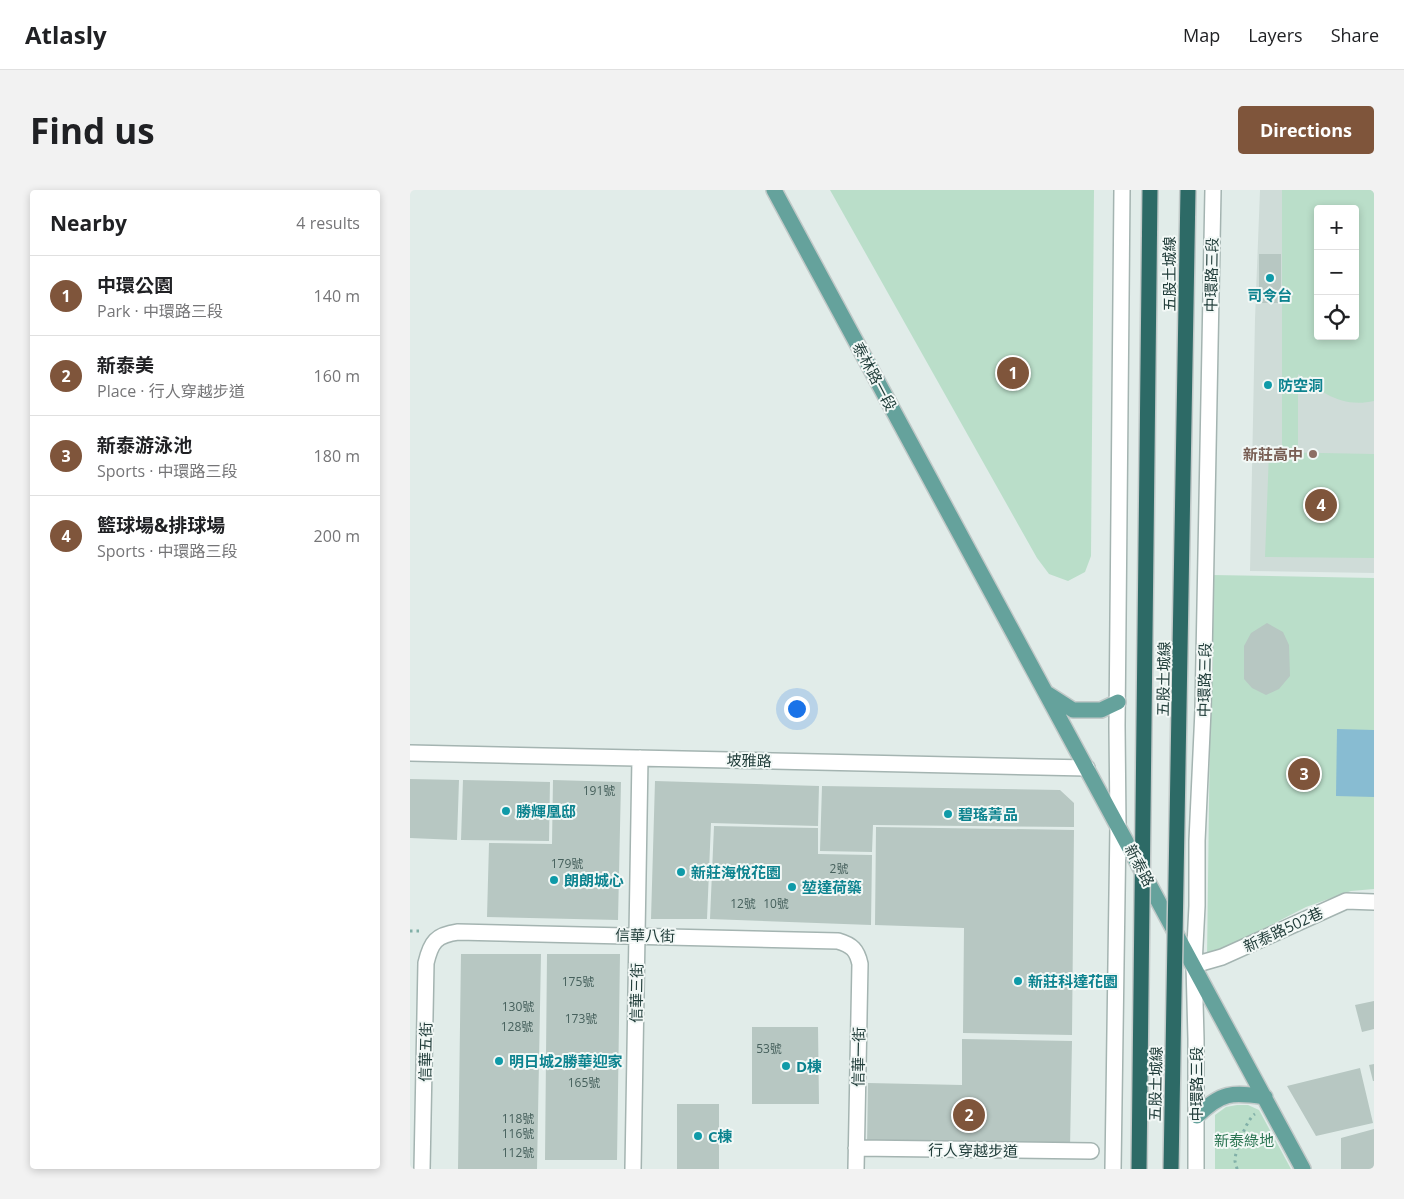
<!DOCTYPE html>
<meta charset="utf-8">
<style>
body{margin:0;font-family:"Open Sans","Noto Sans TC",sans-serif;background:#f2f2f2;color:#202124}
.controls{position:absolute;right:15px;top:15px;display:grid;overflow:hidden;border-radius:5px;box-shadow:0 2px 8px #0003}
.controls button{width:45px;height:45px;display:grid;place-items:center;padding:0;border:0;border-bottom:1px solid #e0e0e0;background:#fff;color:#202124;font:25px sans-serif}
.you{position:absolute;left:386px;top:518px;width:18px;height:18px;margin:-12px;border:4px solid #fff;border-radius:50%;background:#1a73e8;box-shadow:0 0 0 8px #1a73e833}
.badge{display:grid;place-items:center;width:32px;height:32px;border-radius:50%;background:#7f553b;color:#fff;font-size:16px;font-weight:700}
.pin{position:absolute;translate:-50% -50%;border:2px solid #fff;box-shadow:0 1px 5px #0006}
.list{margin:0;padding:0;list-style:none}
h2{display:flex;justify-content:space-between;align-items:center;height:65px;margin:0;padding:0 20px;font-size:21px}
h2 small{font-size:16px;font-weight:400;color:#757577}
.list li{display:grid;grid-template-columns:32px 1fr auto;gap:15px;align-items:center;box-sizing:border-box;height:80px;padding:0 20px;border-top:1px solid #e0e0e0}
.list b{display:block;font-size:19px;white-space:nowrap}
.list p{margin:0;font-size:16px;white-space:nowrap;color:#757577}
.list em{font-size:16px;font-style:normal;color:#757577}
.icon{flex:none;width:28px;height:28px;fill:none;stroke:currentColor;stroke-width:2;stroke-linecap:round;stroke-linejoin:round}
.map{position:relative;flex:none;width:964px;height:979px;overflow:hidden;border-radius:5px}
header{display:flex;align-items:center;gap:30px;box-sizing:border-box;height:70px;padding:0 25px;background:#fff;border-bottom:1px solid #e0e0e0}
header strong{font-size:24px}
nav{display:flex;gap:28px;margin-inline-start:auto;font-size:18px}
.intro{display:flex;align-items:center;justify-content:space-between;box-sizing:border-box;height:120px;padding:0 30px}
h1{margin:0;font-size:35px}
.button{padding:12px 22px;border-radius:5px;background:#7f553b;color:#fff;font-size:18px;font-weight:700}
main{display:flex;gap:30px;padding:0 30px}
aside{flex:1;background:#fff;border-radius:5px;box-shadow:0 2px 8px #0003}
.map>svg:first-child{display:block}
</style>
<header>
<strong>Atlasly</strong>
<nav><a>Map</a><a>Layers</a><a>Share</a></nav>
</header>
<div class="intro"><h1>Find us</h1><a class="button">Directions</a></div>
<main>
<aside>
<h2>Nearby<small>4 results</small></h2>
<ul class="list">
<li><span class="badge">1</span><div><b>中環公園</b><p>Park · 中環路三段</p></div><em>140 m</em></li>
<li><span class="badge">2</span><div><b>新泰美</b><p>Place · 行人穿越步道</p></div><em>160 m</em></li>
<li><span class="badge">3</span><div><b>新泰游泳池</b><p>Sports · 中環路三段</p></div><em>180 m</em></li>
<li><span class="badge">4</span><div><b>籃球場&amp;排球場</b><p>Sports · 中環路三段</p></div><em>200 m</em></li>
</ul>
</aside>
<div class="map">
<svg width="964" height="979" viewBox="0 0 964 979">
<rect width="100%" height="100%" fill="#e1ece9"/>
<path fill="#cfdcd8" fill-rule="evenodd" d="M850,0H964V383L840,381L845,129ZM908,19H945V146H908Z"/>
<path fill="#badec9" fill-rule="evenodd" d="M420,0H684L681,366L675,382L658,391L639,384L627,368Z
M872,0H964V211C932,218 912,203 888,184V258H872ZM908,19H945V146H908Z
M859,262L964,264V368L855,367Z
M802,385L964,388V699L941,701L896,717L797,768Z
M827,915H838L849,920L881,979H805V925L816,917Z"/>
<path fill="#88bcd2" d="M927,539L964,540V607L926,606Z"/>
<path fill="#b7c7c2" d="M849,64H871V113H849Z
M857,433L873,442L879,455L880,486L869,499L856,505L842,498L834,489V456L841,443Z
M0,589L49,590L47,650L0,648Z
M53,590L140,592L139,651L51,650Z
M143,590L211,592L208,730L77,727L79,653L142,654Z
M245,591L409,596L408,636L301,633L297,729H241Z
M412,596L650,600L664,613V637L463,635L462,662L410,661Z
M304,636L408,638V664L462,665L461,735L300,729Z
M466,637L664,640L662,845L553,843L554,738L465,735Z
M51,764H131L127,979H48Z
M137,764H210L207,970H135Z
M964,811V839L952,842L945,815Z
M342,837H408L409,914H342Z
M552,849L662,851L660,958L457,956L458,893L552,895Z
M964,874V891H963L959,875Z
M950,878L963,933L906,946L877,896Z
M267,914H309V979H267Z
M964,939V979H931V948Z"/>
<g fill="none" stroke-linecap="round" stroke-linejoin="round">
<defs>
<path id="minor" d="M0,563L677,578
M784,775L812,767L936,711L964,712
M446,958L681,961
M12,979L16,773C21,752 26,745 48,742L428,751C442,755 447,760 450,774L446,979
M223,979L230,568
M703,979L708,636L707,536L712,0
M786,979V849L784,775L787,716V651L793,520L803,0"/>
<path id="major" d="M364,0L893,979
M638,504L663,520H691L708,512
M787,926C811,902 822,902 855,907"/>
</defs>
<use href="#minor" stroke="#a4b4b1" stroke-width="18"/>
<use href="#major" stroke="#c1c9c8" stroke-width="18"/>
<path stroke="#81b0a8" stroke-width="3" stroke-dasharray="2.5 4" stroke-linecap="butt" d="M0,741H12
M827,979C827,978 825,972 825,971C825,959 837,929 845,924"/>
<use href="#minor" stroke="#fff" stroke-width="15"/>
<use href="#major" stroke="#65a29c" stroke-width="15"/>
<defs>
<path id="highway-bridge" d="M729,979L740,0
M761,979L778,0"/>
</defs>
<use href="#highway-bridge" stroke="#c1c9c8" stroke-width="18" stroke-linecap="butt"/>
<use href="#highway-bridge" stroke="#2d6a66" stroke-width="15"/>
</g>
<g fill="#0f9aa8" stroke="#f2f8f6" stroke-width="2">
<circle cx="860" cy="88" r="5"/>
<circle cx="858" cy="195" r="5"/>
<circle cx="96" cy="621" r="5"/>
<circle cx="538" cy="624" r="5"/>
<circle cx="271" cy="682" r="5"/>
<circle cx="144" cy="690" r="5"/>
<circle cx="382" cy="697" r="5"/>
<circle cx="608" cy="791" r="5"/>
<circle cx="89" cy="871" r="5"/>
<circle cx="376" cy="876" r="5"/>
<circle cx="288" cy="946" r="5"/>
</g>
<circle fill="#8d6e63" stroke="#f2f8f6" stroke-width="2" cx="903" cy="264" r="5"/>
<g text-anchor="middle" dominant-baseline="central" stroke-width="4" stroke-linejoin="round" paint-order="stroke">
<g font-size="12" fill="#46605c">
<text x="189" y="600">191號</text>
<text x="157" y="673">179號</text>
<text x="429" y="678">2號</text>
<text x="333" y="713">12號</text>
<text x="366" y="713">10號</text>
<text x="168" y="791">175號</text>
<text x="108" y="816">130號</text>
<text x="171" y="828">173號</text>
<text x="107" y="836">128號</text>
<text x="359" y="858">53號</text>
<text x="174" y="892">165號</text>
<text x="108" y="928">118號</text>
<text x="108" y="943">116號</text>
<text x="108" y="962">112號</text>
</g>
<g font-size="15" fill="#213d3a" stroke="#f2f8f6">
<text transform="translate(759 84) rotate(-90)">五股土城線</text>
<text transform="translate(801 85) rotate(-89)">中環路三段</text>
<text transform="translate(465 186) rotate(62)">泰林路一段</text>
<text transform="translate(753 489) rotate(-89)">五股土城線</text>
<text transform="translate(794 490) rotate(-89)">中環路三段</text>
<text transform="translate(339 570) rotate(1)">坡雅路</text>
<text transform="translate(730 675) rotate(62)">新泰路</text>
<text transform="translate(873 739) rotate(-25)">新泰路502巷</text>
<text transform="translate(235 745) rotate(1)">信華八街</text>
<text transform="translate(226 803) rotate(-89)">信華三街</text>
<text transform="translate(15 862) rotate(-89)">信華五街</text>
<text transform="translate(448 867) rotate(-89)">信華一街</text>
<text transform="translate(745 894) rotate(-89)">五股土城線</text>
<text transform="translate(786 894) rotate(-90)">中環路三段</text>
<text transform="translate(563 960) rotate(1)">行人穿越步道</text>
</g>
<g font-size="15" font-weight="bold" fill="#0d838f" stroke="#f2f8f6" text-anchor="start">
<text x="860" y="105" text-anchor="middle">司令台</text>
<text x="868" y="195">防空洞</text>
<text x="106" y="621">勝輝凰邸</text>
<text x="548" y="624">碧瑤菁品</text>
<text x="281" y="682">新莊海悅花園</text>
<text x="154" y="690">朗朗城心</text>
<text x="392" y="697">堃達荷築</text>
<text x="618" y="791">新莊科達花園</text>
<text x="99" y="871">明日城2勝華迎家</text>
<text x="386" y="876">D棟</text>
<text x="298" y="946">C棟</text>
</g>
<g font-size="15" font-weight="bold" fill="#785e54" stroke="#f2f8f6" text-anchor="end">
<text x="893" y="264">新莊高中</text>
</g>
<g font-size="15" fill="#2b7552" stroke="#f2f8f6">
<text x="834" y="950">新泰綠地</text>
</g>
</g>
</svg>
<div class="controls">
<button>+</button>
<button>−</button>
<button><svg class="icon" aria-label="locate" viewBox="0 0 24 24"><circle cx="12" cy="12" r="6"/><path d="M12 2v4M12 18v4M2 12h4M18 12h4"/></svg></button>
</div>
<div class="you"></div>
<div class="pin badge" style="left:603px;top:183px">1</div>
<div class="pin badge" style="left:559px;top:925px">2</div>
<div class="pin badge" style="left:894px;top:584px">3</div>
<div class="pin badge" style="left:911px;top:315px">4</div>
</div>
</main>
